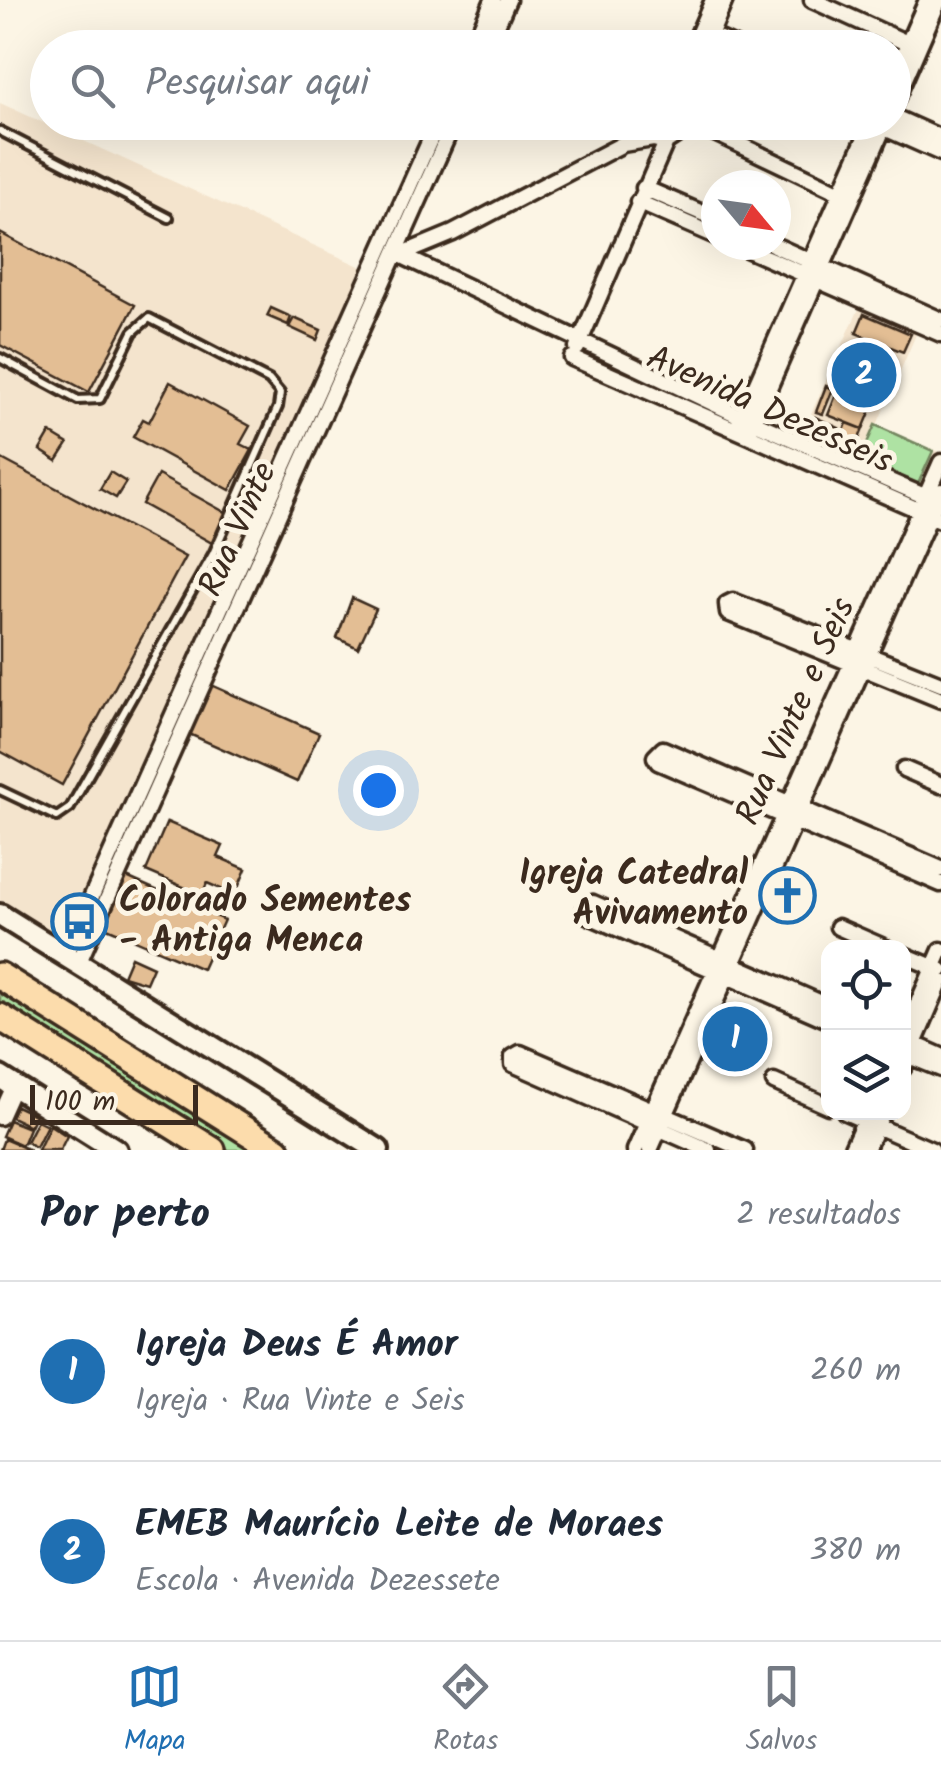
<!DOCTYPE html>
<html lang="pt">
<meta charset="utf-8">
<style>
body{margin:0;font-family:Kalam,sans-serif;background:#f6f6f7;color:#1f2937}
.controls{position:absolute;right:30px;bottom:30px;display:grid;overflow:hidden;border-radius:20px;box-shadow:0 10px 40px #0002}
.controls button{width:90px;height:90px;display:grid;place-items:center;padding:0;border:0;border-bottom:2px solid #e0e1e3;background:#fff;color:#1f2937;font:50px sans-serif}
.compass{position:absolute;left:701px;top:170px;width:90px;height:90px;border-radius:50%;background:#fff;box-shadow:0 10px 40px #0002;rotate:119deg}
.scale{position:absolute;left:30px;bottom:25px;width:168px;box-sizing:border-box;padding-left:10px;border:5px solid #3b2a1e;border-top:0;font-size:28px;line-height:35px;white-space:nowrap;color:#3b2a1e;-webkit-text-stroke:8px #fcf5e5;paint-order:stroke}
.you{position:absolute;left:378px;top:790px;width:35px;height:35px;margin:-25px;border:8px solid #fff;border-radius:50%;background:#1a73e8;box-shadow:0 0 0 15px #1a73e833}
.badge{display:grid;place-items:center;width:65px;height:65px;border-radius:50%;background:#1f6fb2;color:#fff;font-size:32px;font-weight:700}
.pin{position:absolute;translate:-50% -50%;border:5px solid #fff;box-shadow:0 2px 10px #0006}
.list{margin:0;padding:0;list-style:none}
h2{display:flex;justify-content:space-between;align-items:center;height:130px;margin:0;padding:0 40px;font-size:42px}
h2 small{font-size:32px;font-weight:400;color:#747a83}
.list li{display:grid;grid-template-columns:65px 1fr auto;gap:30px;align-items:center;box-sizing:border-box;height:180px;padding:0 40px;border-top:2px solid #e0e1e3}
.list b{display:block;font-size:38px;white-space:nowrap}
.list p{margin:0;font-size:32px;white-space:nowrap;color:#747a83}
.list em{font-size:32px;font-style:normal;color:#747a83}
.icon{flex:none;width:55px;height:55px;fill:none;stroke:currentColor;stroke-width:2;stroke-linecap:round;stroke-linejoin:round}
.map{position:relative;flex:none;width:941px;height:1150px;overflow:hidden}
.search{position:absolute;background:#fff;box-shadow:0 10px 40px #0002;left:30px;right:30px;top:30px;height:110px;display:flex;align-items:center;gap:25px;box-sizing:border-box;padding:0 35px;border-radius:55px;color:#747a83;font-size:38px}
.sheet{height:490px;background:#fff}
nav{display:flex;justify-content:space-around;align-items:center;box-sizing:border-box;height:140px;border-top:2px solid #e0e1e3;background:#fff;font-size:28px;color:#747a83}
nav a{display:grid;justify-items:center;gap:5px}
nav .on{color:#1f6fb2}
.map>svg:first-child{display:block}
</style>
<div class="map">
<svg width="941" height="1150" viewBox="0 0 941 1150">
<rect width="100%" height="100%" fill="#fcf5e5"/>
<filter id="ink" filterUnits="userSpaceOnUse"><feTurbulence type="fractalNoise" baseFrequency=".01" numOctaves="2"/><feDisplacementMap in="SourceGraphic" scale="20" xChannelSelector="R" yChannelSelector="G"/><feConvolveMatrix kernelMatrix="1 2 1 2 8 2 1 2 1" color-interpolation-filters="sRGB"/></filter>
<g filter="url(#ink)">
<path fill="#f4e4cd" d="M0,103L366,269L64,951L0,914Z
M863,300L920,325L877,425L941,453L926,497L798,442Z"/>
<path fill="#aee2a3" stroke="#748660" stroke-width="2.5" d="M875,425L933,451L918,484L860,459Z
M0,985L263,1150H229L0,1006Z"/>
<path fill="#e3be94" stroke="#3b2a1e" stroke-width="2.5" d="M0,233L135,305L89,392L0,345Z
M271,308L291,317L288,325L267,316Z
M864,314L911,334L903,352L856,333Z
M294,318L321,330L317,340L289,327Z
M857,342L893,357L863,429L828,415Z
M170,382L250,426L240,444L252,450L230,490L133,437L143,419L149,422Z
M826,386L833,389L823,414L816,412Z
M815,417L839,428L832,444L807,433Z
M847,423L863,429L853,453L838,446Z
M50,433L68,444L57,461L40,450Z
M0,458L185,557L62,785L0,751Z
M110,472L126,482L116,498L100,489Z
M158,475L228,514L212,543L142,504Z
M352,598L376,609L358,648L337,638Z
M209,684L319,733L297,782L187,733Z
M167,822L223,846L218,857L246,869L235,895L207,883L202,895L146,871Z
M122,875L224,920L202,969L100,925Z
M131,957L153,967L146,983L123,976Z
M16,1106L35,1115L30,1126L11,1117Z
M9,1120L29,1128L22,1145L2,1136Z
M37,1120L47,1125L36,1147L26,1142Z
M50,1125L67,1136L60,1150H38Z
M4,1139L30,1150H0Z"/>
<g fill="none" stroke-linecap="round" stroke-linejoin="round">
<defs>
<path id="service" d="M0,131L169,218
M0,358L78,400L100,399L133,332L149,318L269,380L280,393L278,407L213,554L70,808L57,817L0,790"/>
<path id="minor" d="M812,0L907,43
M703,31L739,48
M472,48L493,0
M487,48L508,0
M705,48L725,0
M706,48L697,37L713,0
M894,75L927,0
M894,104L939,0
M894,117L941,138
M692,122L847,196
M878,125L941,153
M644,188L716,219
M638,202L716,236
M737,245L941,334
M774,245L941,320
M396,253L742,417L931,499
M400,255L453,233L623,144L653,139L666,142
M577,348L666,142L693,124
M572,358L941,520
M739,423L872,122
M751,429L886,122
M941,684L733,601L727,604L728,613L941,700
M904,769L941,785
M941,869L663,749L655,757L658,762L941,884
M838,927L886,948
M66,954L438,122
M904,955L940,970
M79,962L454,122
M828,1006L593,903L585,910L587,915L828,1020
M904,1035L941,950
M905,1040L941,1056
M904,1054L941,1069
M904,1067L941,981
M774,1082L828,1106
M845,1112L932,1150
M0,1117L14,1086
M635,1150L941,462
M650,1150L941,491
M708,1150L513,1064V1057L520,1053L745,1150
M851,1150L868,1113
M866,1150L883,1112"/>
<path id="secondary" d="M0,915L378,1150
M0,1077L116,1150"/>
<path id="motorway" d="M0,976L277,1150
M0,1017L212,1150"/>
</defs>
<use href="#service" stroke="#3b2a1e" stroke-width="14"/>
<use href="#minor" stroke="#3b2a1e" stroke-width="21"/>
<use href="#secondary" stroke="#3b2a1e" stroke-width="28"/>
<use href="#motorway" stroke="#3b2a1e" stroke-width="32"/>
<use href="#service" stroke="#fcf5e5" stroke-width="6"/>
<use href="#minor" stroke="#fcf5e5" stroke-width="14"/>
<use href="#secondary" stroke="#fcf5e5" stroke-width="20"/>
<use href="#motorway" stroke="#fcdcac" stroke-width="25"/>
</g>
</g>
<defs>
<symbol id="church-ring" viewBox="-11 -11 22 22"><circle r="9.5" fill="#fcf5e5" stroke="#1f6fb2" stroke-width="1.5"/><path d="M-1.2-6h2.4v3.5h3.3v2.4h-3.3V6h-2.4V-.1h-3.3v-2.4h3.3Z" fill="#1f6fb2"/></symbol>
<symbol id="bus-ring" viewBox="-11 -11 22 22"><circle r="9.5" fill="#fcf5e5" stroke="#1f6fb2" stroke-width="1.5"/><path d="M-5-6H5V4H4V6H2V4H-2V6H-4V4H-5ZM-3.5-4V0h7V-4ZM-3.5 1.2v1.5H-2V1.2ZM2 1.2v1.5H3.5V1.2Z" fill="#1f6fb2"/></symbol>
</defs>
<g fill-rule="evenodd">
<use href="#church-ring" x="756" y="864" width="63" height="63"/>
<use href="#bus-ring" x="48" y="890" width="63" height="63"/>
</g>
<g text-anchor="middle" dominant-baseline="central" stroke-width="10" stroke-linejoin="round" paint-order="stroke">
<g font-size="35" fill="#3b2a1e" stroke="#fcf5e5">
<text transform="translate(769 411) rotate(24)">Avenida Dezesseis</text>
<text transform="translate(239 530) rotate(-66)">Rua Vinte</text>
<text transform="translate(797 712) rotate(-66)">Rua Vinte e Seis</text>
</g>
<g font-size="35" font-weight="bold" fill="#3b2a1e" stroke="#fcf5e5" text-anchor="end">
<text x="748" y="875">Igreja Catedral<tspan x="748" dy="40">Avivamento</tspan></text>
<text x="119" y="902" text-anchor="start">Colorado Sementes<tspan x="119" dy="40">- Antiga Menca</tspan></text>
</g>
</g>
</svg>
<div class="controls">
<button><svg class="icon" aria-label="locate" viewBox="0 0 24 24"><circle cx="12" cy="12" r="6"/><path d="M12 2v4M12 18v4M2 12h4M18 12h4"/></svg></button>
<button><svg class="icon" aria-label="layers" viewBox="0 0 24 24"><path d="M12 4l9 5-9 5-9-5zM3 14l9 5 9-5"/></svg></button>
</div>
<svg class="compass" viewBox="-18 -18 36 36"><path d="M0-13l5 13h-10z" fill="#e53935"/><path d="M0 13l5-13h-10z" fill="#747a83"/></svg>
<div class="scale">100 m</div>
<div class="you"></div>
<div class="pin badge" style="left:735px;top:1039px">1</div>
<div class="pin badge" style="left:864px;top:375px">2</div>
<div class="search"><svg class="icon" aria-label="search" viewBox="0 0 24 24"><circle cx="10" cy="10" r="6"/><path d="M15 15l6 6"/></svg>Pesquisar aqui</div>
</div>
<section class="sheet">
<h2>Por perto<small>2 resultados</small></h2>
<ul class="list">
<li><span class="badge">1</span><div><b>Igreja Deus É Amor</b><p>Igreja · Rua Vinte e Seis</p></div><em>260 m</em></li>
<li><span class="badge">2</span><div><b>EMEB Maurício Leite de Moraes</b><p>Escola · Avenida Dezessete</p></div><em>380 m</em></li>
</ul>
</section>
<nav>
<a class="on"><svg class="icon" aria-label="map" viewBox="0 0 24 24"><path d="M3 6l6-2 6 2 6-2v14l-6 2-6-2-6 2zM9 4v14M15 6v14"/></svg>Mapa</a>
<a><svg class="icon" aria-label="directions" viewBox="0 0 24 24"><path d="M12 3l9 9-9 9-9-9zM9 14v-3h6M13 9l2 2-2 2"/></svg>Rotas</a>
<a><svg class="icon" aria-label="saved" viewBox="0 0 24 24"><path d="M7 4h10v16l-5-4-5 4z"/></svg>Salvos</a>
</nav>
